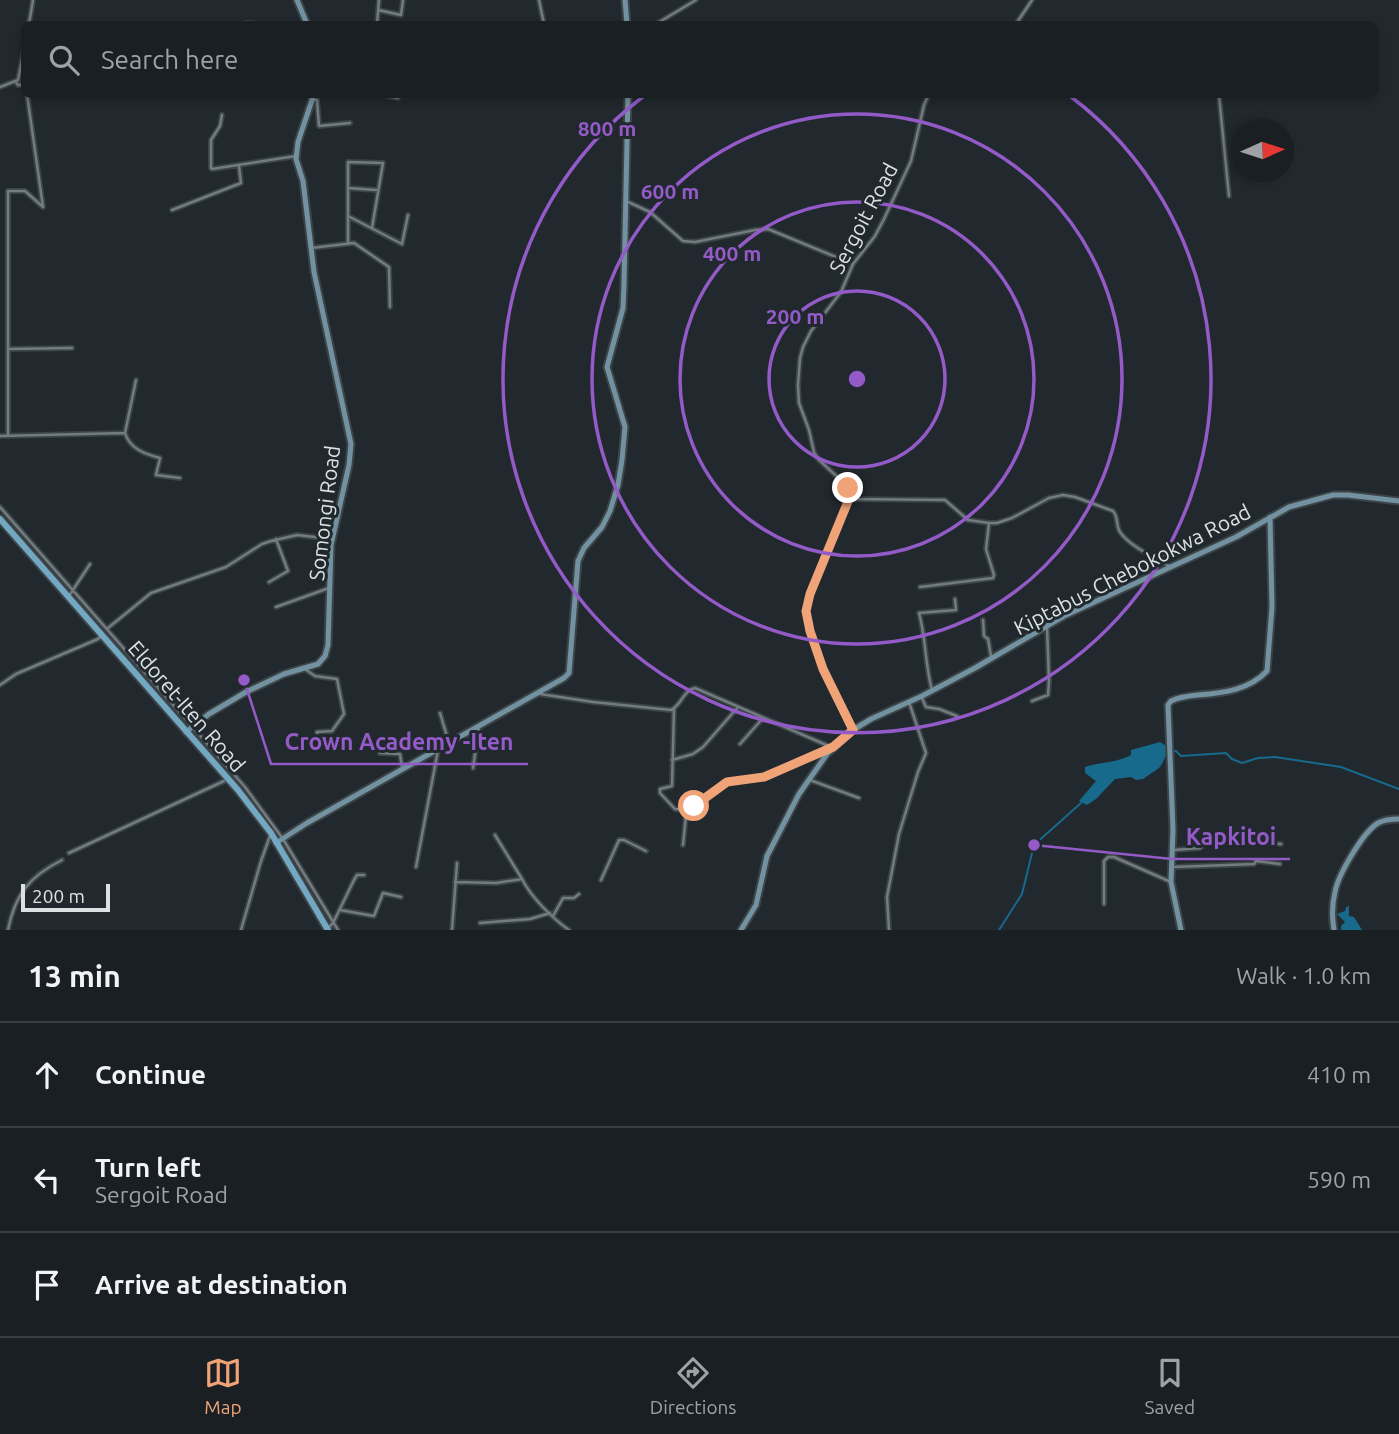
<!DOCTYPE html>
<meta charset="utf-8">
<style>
body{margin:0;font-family:Ubuntu,sans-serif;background:#22272a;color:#f1f3f6}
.compass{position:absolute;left:1231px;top:119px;width:63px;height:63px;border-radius:50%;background:#191f22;box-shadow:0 4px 10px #0003;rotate:87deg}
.scale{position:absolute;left:21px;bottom:18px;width:89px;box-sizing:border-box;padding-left:7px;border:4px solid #dce2e4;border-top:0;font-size:19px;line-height:24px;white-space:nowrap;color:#dce2e4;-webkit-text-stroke:5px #21292e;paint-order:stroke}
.stop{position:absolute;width:21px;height:21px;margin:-16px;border:5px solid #efa377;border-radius:50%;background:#fff}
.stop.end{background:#efa377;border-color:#fff;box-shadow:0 2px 7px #0008}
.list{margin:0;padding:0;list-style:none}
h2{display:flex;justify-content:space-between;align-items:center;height:91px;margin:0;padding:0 28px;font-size:30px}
h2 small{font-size:23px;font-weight:400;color:#9fa2a5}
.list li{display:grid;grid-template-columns:46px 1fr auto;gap:21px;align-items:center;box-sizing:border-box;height:105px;padding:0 28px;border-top:2px solid #373d40}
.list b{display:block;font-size:26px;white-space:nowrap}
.list p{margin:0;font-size:23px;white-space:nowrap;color:#9fa2a5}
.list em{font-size:23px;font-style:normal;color:#9fa2a5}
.icon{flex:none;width:38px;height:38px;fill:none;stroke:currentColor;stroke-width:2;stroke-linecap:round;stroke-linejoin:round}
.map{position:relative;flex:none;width:1399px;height:930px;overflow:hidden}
.search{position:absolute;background:#191f22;box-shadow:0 4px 10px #0003;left:21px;right:21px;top:21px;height:77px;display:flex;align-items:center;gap:18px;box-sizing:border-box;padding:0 24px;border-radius:10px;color:#9fa2a5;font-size:26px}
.sheet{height:406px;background:#191f22}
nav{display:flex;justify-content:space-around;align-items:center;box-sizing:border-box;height:98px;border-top:2px solid #373d40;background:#191f22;font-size:19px;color:#9fa2a5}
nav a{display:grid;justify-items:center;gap:4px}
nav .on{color:#efa377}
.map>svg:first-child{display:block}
</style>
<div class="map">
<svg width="1399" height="930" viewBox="0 0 1399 930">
<rect width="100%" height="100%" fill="#21292e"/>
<path fill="#186a8c" d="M1160,742L1166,746L1167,753L1162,764L1159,768L1143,779L1136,780L1131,777L1115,779L1096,799L1087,805L1079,801L1096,781L1085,773V767C1100,762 1117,763 1131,755V750Z
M1349,906V916L1354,917L1362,930H1341V926L1345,922L1337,914L1345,911L1346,907Z"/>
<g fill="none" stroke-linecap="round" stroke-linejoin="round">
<path stroke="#186a8c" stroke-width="2" d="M1173,751H1176L1181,756L1226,753L1232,759L1242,763L1258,758L1275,757L1341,767L1399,789
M999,930L1022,894L1034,845L1081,803"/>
<defs>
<path id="street" d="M539,0L544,24
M378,10L401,15L403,0
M29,24L33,0
M244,24L245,23L261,24
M377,24L379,0
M656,24L696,0
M1016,24L1032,0
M16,82L18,85H24
M0,87L18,80L24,50
M27,94L43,207
M388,94V96L398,98
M1219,95L1229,196
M313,100H317L319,126L350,123
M222,115L220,126L211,140V168L212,169L296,156
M348,188L376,190
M626,201L650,212L683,241L695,242L755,230L768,229L853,264
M172,210L241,183L239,166
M348,216L402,244L408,215
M348,243V162L383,163L372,228
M311,248L354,243L389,267L390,307
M8,349L72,348
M136,380L125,433C130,449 145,454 160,458L156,475L180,478
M0,436L125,433
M8,436V191H25L43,207
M849,499L945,500L968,520L989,523H997L1012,518L1049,498L1063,495L1075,497L1113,511C1119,518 1115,524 1120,532C1129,546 1156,558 1171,567
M0,507L245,787L283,839L338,930
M269,582L288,571L276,539
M920,587L993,578L994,575L986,549L989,523
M69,596L90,564
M276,607L329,588
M983,620L984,636L988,639L991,656
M108,628L151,593L226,567L262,544L271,541L297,535L332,539
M305,669L315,676L337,679L344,714L332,731L317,732V743
M0,685L16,674L98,639L102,635
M932,690C925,665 926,638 919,613L956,610L955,599
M540,694L593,702L671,710C682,705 683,690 695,688L831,747
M922,698L926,707L939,709L957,716
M1032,701L1048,695L1049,681L1047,626
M674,709L672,786L660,789V793L675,809L690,810
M440,713L449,743
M853,730C837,698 803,639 807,603L849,499L848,490L846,485L818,459L814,452L809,430L799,403L798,385L800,358L803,347L811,331L841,292L853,264L875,236L884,219L911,161L924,105L929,94
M740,744L763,718
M380,753L400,754L402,767
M672,760L693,754L703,747L738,707
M473,768L479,727
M810,780L859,798
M495,835L522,879
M683,845L686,815L688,812L727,782L764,777L830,749
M1174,850L1200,848L1205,844V841L1281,844
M69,853L224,781
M416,867L438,750
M1173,867L1254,864L1256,861L1280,864
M601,880L619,840H624L646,851
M455,882L496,883L522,879C531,897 552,918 569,930
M1104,904V861L1108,857H1114L1171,882
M340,910L374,916L383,893L401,897
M553,916L563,898H574L579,894
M480,923L530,919L550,913
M329,927L333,923L354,880L357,875H364
M8,930C15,894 30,876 62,860
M241,930L261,861L270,836
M452,930L457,863
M889,930L887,897L899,834L918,772L926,753L909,702"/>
<path id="secondary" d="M297,0L307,24
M625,0L627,24
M186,732L209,714L246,692L284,674L318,664L325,656L328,645L331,545L349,465L351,444L314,272L303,181L296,159L298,142L314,94
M276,843L307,823L564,678L569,673L578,561L584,548L602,527L610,511L618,485L622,460L625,427L607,367L623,308L624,284L628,94
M741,930L756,905L767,856L799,794L827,754L853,730L871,719L922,696L975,668L1064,616L1236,537L1289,507L1333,495H1348L1399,501
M1181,930L1171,882L1173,830L1168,705L1171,701C1179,697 1189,696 1198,695C1224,693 1249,690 1267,671L1272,607L1270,517
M1334,930C1332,918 1332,904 1335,892C1338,875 1363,832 1378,823C1384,820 1392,819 1399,819"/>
<path id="primary" d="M0,519L238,790L271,833L328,930"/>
</defs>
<use href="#street" stroke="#3d4447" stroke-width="6"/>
<use href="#secondary" stroke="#3d4447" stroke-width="9"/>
<use href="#primary" stroke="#3d4447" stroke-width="10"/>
<use href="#street" stroke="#717b80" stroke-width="2.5"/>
<use href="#secondary" stroke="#7292a1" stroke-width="5"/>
<use href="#primary" stroke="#73a8c2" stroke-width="6"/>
</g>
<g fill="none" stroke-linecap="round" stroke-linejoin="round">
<path stroke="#efa377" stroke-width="9" d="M694,806L727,782L764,777L833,747L853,730L823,669L810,631L806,611L810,594L849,499L848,488"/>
</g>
<g fill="none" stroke="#935ac8" stroke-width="3.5">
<circle cx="857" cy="379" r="88"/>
<circle cx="857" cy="379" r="177"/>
<circle cx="857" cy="379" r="265"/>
<path d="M1070 96A354 354 0 1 1 644 96"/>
</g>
<g text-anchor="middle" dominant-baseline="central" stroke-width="6" stroke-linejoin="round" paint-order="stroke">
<g font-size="21" fill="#dce2e4" stroke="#21292e">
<text transform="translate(863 218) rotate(-62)">Sergoit Road</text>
<text transform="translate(324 513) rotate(-83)">Somongi Road</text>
<text transform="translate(1132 569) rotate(-27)">Kiptabus Chebokokwa Road</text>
<text transform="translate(187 706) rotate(49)">Eldoret-Iten Road</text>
</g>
</g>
<circle cx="857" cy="379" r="10" fill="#935ac8" stroke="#21292e" stroke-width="3.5"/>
<g font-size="21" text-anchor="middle" font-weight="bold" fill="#935ac8" stroke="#21292e" stroke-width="6" stroke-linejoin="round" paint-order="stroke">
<text x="607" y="136">800 m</text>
<text x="670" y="199">600 m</text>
<text x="732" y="261">400 m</text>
<text x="795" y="324">200 m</text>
</g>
<path fill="none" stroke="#935ac8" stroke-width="2.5" d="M244 680L271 764H528M1034 845L1172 859H1290"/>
<g fill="#935ac8" stroke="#21292e" stroke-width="2.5">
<circle cx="244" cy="680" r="7"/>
<circle cx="1034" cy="845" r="7"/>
</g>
<g font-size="23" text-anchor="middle" font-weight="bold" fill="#935ac8" stroke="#21292e" stroke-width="6" stroke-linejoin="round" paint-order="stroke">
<text x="399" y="750">Crown Academy -Iten</text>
<text x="1231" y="845">Kapkitoi</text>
</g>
</svg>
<svg class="compass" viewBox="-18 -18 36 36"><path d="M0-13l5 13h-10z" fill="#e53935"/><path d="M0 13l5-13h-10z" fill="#9fa2a5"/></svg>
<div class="scale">200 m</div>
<div class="stop" style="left:694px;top:806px"></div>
<div class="stop end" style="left:848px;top:488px"></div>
<div class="search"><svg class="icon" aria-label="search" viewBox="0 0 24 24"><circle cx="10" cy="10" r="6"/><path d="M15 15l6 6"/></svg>Search here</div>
</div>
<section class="sheet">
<h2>13 min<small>Walk · 1.0 km</small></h2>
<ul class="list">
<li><svg class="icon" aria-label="ahead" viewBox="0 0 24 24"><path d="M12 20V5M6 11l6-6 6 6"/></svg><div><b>Continue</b></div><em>410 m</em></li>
<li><svg class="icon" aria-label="left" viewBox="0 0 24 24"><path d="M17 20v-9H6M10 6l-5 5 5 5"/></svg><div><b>Turn left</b><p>Sergoit Road</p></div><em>590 m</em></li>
<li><svg class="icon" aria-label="arrive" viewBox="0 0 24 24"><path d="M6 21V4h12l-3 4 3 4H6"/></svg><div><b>Arrive at destination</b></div></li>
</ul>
</section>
<nav>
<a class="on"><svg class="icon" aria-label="map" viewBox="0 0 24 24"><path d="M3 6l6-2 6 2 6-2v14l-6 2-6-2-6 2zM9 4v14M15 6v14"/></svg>Map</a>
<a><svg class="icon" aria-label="directions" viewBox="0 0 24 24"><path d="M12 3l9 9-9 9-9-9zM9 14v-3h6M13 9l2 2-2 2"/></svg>Directions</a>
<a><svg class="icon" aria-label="saved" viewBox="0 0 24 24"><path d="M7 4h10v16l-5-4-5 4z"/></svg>Saved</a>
</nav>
